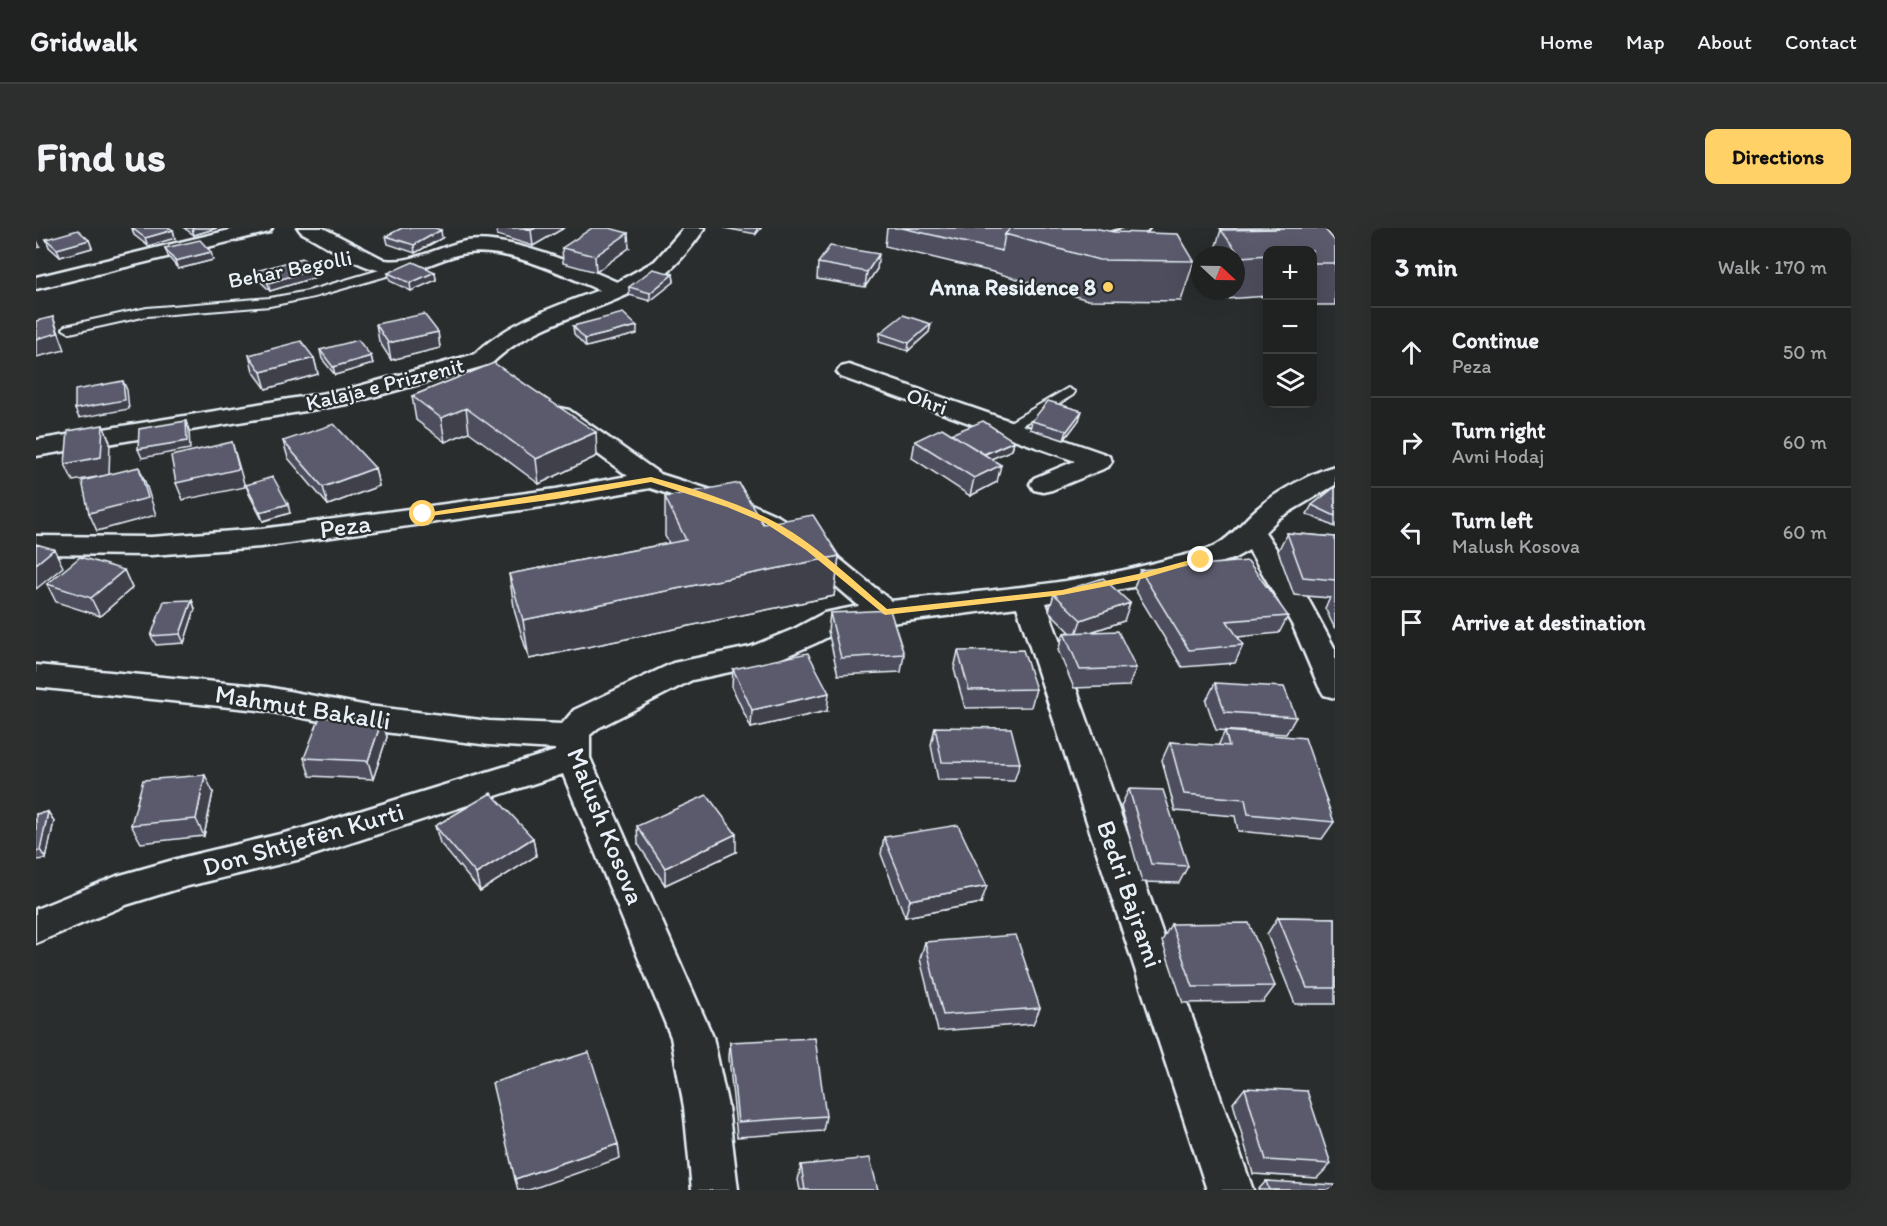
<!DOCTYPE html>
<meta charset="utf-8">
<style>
body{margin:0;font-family:Itim,sans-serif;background:#2d2f2f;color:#f1f3f6}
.controls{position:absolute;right:18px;top:18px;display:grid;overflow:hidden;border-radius:12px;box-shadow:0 6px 24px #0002}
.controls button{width:54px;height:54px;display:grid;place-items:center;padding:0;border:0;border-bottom:2px solid #3d3f40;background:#202222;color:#f1f3f6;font:30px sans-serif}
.compass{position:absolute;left:1155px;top:18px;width:54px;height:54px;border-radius:50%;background:#202222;box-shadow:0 6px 24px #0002;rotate:112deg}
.stop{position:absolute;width:18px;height:18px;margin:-14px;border:4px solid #ffd166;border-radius:50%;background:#fff}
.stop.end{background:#ffd166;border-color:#fff;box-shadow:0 2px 6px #0008}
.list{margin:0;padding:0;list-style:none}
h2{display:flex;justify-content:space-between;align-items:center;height:78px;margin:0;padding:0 24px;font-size:26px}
h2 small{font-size:20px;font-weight:400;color:#a2a4a5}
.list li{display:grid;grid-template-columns:39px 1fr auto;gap:18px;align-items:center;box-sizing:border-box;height:90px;padding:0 24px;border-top:2px solid #3d3f40}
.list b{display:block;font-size:22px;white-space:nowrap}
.list p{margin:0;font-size:20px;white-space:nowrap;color:#a2a4a5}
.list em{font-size:20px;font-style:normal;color:#a2a4a5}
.icon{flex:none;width:33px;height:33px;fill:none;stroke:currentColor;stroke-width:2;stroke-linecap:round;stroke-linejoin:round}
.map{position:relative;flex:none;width:1299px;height:962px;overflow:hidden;border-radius:12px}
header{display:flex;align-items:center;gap:36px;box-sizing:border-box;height:84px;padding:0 30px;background:#202222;border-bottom:2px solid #3d3f40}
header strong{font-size:28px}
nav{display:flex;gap:33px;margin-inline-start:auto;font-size:21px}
.intro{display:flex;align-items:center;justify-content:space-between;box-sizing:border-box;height:144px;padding:0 36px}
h1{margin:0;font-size:42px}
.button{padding:15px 27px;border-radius:12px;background:#ffd166;color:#111;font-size:21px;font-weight:700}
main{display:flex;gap:36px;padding:0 36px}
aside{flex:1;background:#202222;border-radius:12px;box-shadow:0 6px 24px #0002}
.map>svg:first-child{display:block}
</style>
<header>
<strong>Gridwalk</strong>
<nav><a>Home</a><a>Map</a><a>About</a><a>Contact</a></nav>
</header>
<div class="intro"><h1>Find us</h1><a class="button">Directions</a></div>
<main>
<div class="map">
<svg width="1299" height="962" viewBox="0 0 1299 962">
<rect width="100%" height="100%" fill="#2a2d2e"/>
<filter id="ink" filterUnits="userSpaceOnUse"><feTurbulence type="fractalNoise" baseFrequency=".0167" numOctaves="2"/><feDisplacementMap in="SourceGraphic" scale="12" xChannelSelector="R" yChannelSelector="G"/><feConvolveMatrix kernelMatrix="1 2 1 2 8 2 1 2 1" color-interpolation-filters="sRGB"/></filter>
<g filter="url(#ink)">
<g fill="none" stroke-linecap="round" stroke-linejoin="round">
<defs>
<path id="service" d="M364,36L370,40L368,43L278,69L234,78L111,88L34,105L27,101L29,98L111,80L234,70L272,63Z
M1032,160L1039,164L1037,167L974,204L969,205L962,201Z"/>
<path id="minor" d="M202,0H236L233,4L0,61V49Z
M262,0H287L349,32C377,36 403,18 430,13C473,7 542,37 581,54L619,33L648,0H669C657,17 643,36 626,48C572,84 503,89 455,136L311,176L0,228V212L309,162L439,126C473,93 519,79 563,62C526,46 472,20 432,25C404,28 381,48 352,44C324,41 290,17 265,4Z
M1091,0H1113C1104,13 1073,22 1058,18L1055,14L1058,10Z
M813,137L1072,227L1076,233L1072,239L1016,262L1007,264L998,262L994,256L998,250L1039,233L805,149L801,144L805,139Z
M524,180L533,182L624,246L704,271L742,288L783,314L855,373C946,363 1038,357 1126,333C1143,328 1163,325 1179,318C1197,308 1207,292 1223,279C1240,264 1277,244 1299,238V257L1243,290L1229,304L1266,360L1299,421V470L1288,467L1283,459L1257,398L1213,322L1197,331L1102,358L1010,375L1217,962H1171L981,379L807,401L780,415L732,436L656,452L562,500L554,507V530L677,809L692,879L702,962H656L648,879L635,809L527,546L265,631L148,659L90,677L0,715V681L81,648L148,629L265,601L519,523V521L453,517L332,502L231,483L0,459V437L231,459L332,478L453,493L526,496L538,482L637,435L714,419L758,401L788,385L823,378L763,326L722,300L684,283L614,260L520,277L225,319L115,327L0,326V308L115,309L225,301L520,261L592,248L515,192L512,187L515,182Z"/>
</defs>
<use href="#service" stroke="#e8f1f8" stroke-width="4"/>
<use href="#minor" stroke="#e8f1f8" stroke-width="5"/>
<use href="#service" fill="#2a2d2e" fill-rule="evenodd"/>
<use href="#minor" fill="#2a2d2e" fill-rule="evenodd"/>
</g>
<path fill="#4d4d5d" stroke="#e8f1f8" stroke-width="1.5" d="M96,0L137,2L139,10L112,18L98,7Z
M148,0H181L158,7Z
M461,0H528L497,18L461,7Z
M688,0H725L720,6Z
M851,0H1058L1158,33L1145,73L1052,72L961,45L849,18Z
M1184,0H1288L1299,13V77H1276V22H1232V68L1190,71L1185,63H1200V27H1177L1185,2H1187Z
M350,8L406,10L379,25L352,16Z
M10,11L53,12L56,20L24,29L13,19Z
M129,20L177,32L142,41L132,28Z
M526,20H593L560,44L527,35Z
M782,35L841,41L829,59L781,51Z
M220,43L280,49L234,63L222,51Z
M399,44L400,52L375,63L354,53L352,45Z
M637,46L638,54L614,73L593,67V59Z
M340,96L402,104L404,120L355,132L343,113Z
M895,96L893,104L872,123L843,114L844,105Z
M537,98L601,106L550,119L538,106Z
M284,122L335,128L337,136L299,147L286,131Z
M213,127L278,130L282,146L230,161L217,143Z
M458,135L561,228L503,256L433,204L409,214L380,192L376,168Z
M1043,192L1028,212L994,201L996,193Z
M915,206L978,213L976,222L955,231L961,254L934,268L876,230L879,213Z
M247,213L339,240L343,258L292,277L252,230Z
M210,257L254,285L227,293L213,266Z
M1299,259V299L1271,286L1276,277Z
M629,269L727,296L803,328L798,368L493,431L479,385L473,346L633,315L629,308Z
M1251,305L1299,309V401L1289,380L1294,370L1258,367L1242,323Z
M88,342L96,360L64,388L20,374L11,356Z
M1104,342L1252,388L1243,405L1202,409L1207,417L1199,435L1146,439L1098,360Z
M1018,366L1088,393L1055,404L1100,440L1093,458L1038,460L1022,422L1028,405L1034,404L1013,383Z
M156,372L159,381L148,415L120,417L115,408Z
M794,385L868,426L865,444L802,447L792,403Z
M922,423L1000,461L995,479L929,480L918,441Z
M697,441L791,483L715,500L696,459Z
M1179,455L1260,489L1250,506L1180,502L1170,473Z
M346,492L351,509L337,551L274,548L268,530Z
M899,499L984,535L978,553L902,552L895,517Z
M1189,503L1298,594L1286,611L1202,603L1199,588L1139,583L1126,532L1134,514L1182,518Z
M1093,561L1152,638L1143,655L1106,654L1085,578Z
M177,564L168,608L105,615L95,597Z
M12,584L18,593L10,631L0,632V586Z
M399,598L497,610L500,628L444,663L404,615Z
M601,598L700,624L629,657L602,616Z
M848,609L945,675L869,689L845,626Z
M1242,689L1299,690V776H1259L1231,706Z
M1135,696L1239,758L1227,774L1147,775L1126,713Z
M889,714L1004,780L997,796L902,803L884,731Z
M694,814L790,888L787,903L701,909L693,830Z
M1209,860L1295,936L1281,950L1217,946L1197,875Z
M765,937L842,962H764L762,952Z
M1230,953L1299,962H1222Z"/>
<path fill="#3f3f4c" stroke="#e8f1f8" stroke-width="1.5" d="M156,0H181L158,7Z
M500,0H528L497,18L495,2Z
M721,0H725L720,6Z
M137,2L139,10L112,18L109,10Z
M405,2L406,10L379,25L378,17Z
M592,5L593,20L560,44L559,28Z
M0,11L4,19L0,20Z
M53,12L56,20L24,29L21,21Z
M175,24L177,32L142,41L139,33Z
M843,26L841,41L829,59L831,44Z
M279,41L280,49L234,63L232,55Z
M399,44L400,52L375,63L374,55Z
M637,46L638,54L614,73V65Z
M17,89L29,122L0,129V111Z
M895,96L893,104L872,123L873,115Z
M601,98V106L550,119L549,111Z
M402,104L404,120L355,132L352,115Z
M335,128L337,136L299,147L297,139Z
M278,130L282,146L230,161L225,144Z
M87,153L91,162L93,181L43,190L39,181Z
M430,180L433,204L409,214L405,190Z
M1046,183L1043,192L1028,212L1031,203Z
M150,193L153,202L154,221L106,230L102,221Z
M67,197L74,214L73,247L37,253L29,236Z
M560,204L561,228L503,256L500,231Z
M978,213L976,222L943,236L945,228Z
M196,214L209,259L147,272L140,255Z
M965,237L961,254L934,268L938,250Z
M103,239L110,256L120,287L61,303L53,285Z
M339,240L343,258L292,277L287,259Z
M252,276L254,285L227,293L224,284Z
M18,321L27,339L0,361V336Z
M803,328L798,368L493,431L487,392Z
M88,342L96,360L64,388L55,370Z
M156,372L159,381L148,415L144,406Z
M1094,375L1088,393L1039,409L1045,392Z
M793,465L791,483L715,500L716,482Z
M346,492L351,509L337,551L332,533Z
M169,547L177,564L168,608L160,591Z
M12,584L18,593L10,631L4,622Z
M700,606V624L629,657V640Z
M497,610L500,628L444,663L440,646Z
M951,658L945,675L869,689L874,672Z
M582,916L584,930L493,962H482L479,951Z"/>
<path fill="#5a5a6c" stroke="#e8f1f8" stroke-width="1.5" d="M96,0H134L137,2L109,10Z
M366,0H399L405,2L378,17L350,8Z
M487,0H500L495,2Z
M556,0H573L592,5L559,28L526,20Z
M866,0H975L969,6L966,23Z
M975,0H1058L1078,4L1142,6L1158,33L1063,32L969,6Z
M1241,0H1288L1299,13V35H1276V22H1232V27L1205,29L1185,2L1242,1Z
M42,2L53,12L21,21L10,11Z
M164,12L175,24L139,33L129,20Z
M794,18L843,26L831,44L782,35Z
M266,30L279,41L232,55L220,43Z
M377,34L399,44L374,55L352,45Z
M617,41L637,46L614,65L593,59Z
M587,85L601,98L549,111L537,98Z
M388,86L402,104L352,115L340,96Z
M867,87L895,96L873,115L844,105Z
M17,89L22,105L0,111V93Z
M322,112L335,128L297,139L284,122Z
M265,113L278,130L225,144L213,127Z
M458,135L560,204L500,231L430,180L405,190L376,168Z
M87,153L89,172L39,181V162Z
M1012,173L1046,183L1031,203L996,193Z
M150,193L151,213L102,221L103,201Z
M947,193L978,213L948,226L915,206Z
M298,196L339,240L287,259L247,213Z
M67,197L65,229L29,236L32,203Z
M906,200L965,237L938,250L879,213Z
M196,214L203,241L140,255L135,228Z
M103,239L112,270L53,285L46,253Z
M237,249L252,276L224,284L210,257Z
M703,255L727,296L777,287L803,328L487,392L473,346L650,312L629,269Z
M1299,259V288L1276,277Z
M1251,305L1299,309V352L1267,349Z
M0,316L18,321L0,336Z
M44,329L88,342L55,370L11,356Z
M1212,333L1252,388L1191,393L1207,417L1153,422L1104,342Z
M1067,350L1094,375L1045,392L1018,366Z
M156,372L144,406L115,408L128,373Z
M854,382L868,426L805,430L794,385Z
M1082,403L1100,440L1044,442L1028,405Z
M987,422L1000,461L933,462L922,423Z
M772,425L793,465L716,482L697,441Z
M1179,455L1248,459L1260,489L1189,484Z
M284,489L346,492L332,533L268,530Z
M899,499L975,500L984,535L906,534Z
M1189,503L1269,510L1298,594L1212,586L1209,571L1148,566L1134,514L1193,518Z
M169,547L160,591L95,597L107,552Z
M1093,561L1127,562L1152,638L1115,636Z
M455,565L497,610L440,646L399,598Z
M671,567L700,606L629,640L601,598Z
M12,584L4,622L0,623V586Z
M922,597L951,658L874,672L848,609Z
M1242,689L1299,690V760H1271Z
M1213,695L1239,758L1157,759L1135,696Z
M980,707L1004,780L907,787L889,714Z
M779,810L790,888L702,894L694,814Z
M553,824L582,916L479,951L456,855Z
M1209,860L1271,863L1295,936L1230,932Z
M834,930L842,962H769L765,937Z
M1230,953L1299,957V962H1233Z"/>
</g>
<path fill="#ffd166" d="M615,249C655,260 697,273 733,291C777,313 814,350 851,381L1026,362L1102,346L1165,329L1169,332L1102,352L1026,367L849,387L770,322L729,295L691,279L615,254L520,271L387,289L383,286Z"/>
<circle fill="#ffd166" stroke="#2a2d2e" stroke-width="2" cx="1072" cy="59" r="6"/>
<g text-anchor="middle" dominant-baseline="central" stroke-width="4.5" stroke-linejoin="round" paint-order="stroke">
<g font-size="22" fill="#e8f1f8" stroke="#2a2d2e">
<text transform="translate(254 41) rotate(-11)">Behar Begolli</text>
<text transform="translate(349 156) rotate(-14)">Kalaja e Prizrenit</text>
<text transform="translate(891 173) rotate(20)">Ohri</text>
</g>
<g font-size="22" font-weight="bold" fill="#e8f1f8" stroke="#2a2d2e" text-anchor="end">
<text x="1060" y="59">Anna Residence 8</text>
</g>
<g font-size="26" fill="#e8f1f8" stroke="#2a2d2e">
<text transform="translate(309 298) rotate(-8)">Peza</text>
<text transform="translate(267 479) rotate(9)">Mahmut Bakalli</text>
<text transform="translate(570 598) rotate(68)">Malush Kosova</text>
<text transform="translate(267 611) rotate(-16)">Don Shtjefën Kurti</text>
<text transform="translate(1094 666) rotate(71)">Bedri Bajrami</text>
</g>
</g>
</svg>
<div class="controls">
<button>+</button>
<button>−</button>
<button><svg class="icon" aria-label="layers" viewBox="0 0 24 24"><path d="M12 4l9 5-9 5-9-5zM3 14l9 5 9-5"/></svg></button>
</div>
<svg class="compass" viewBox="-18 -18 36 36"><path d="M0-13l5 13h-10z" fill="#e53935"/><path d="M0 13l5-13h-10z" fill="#a2a4a5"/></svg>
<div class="stop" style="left:387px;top:286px"></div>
<div class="stop end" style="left:1165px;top:332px"></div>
</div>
<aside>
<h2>3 min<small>Walk · 170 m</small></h2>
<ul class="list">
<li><svg class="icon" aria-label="ahead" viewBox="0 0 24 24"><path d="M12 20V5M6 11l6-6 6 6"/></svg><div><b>Continue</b><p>Peza</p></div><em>50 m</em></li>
<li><svg class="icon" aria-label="right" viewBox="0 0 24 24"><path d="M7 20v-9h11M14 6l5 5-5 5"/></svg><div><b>Turn right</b><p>Avni Hodaj</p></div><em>60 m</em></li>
<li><svg class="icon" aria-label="left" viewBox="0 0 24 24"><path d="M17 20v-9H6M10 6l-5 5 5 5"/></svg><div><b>Turn left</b><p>Malush Kosova</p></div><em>60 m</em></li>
<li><svg class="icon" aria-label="arrive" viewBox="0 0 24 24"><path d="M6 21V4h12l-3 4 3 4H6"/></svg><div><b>Arrive at destination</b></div></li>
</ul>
</aside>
</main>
